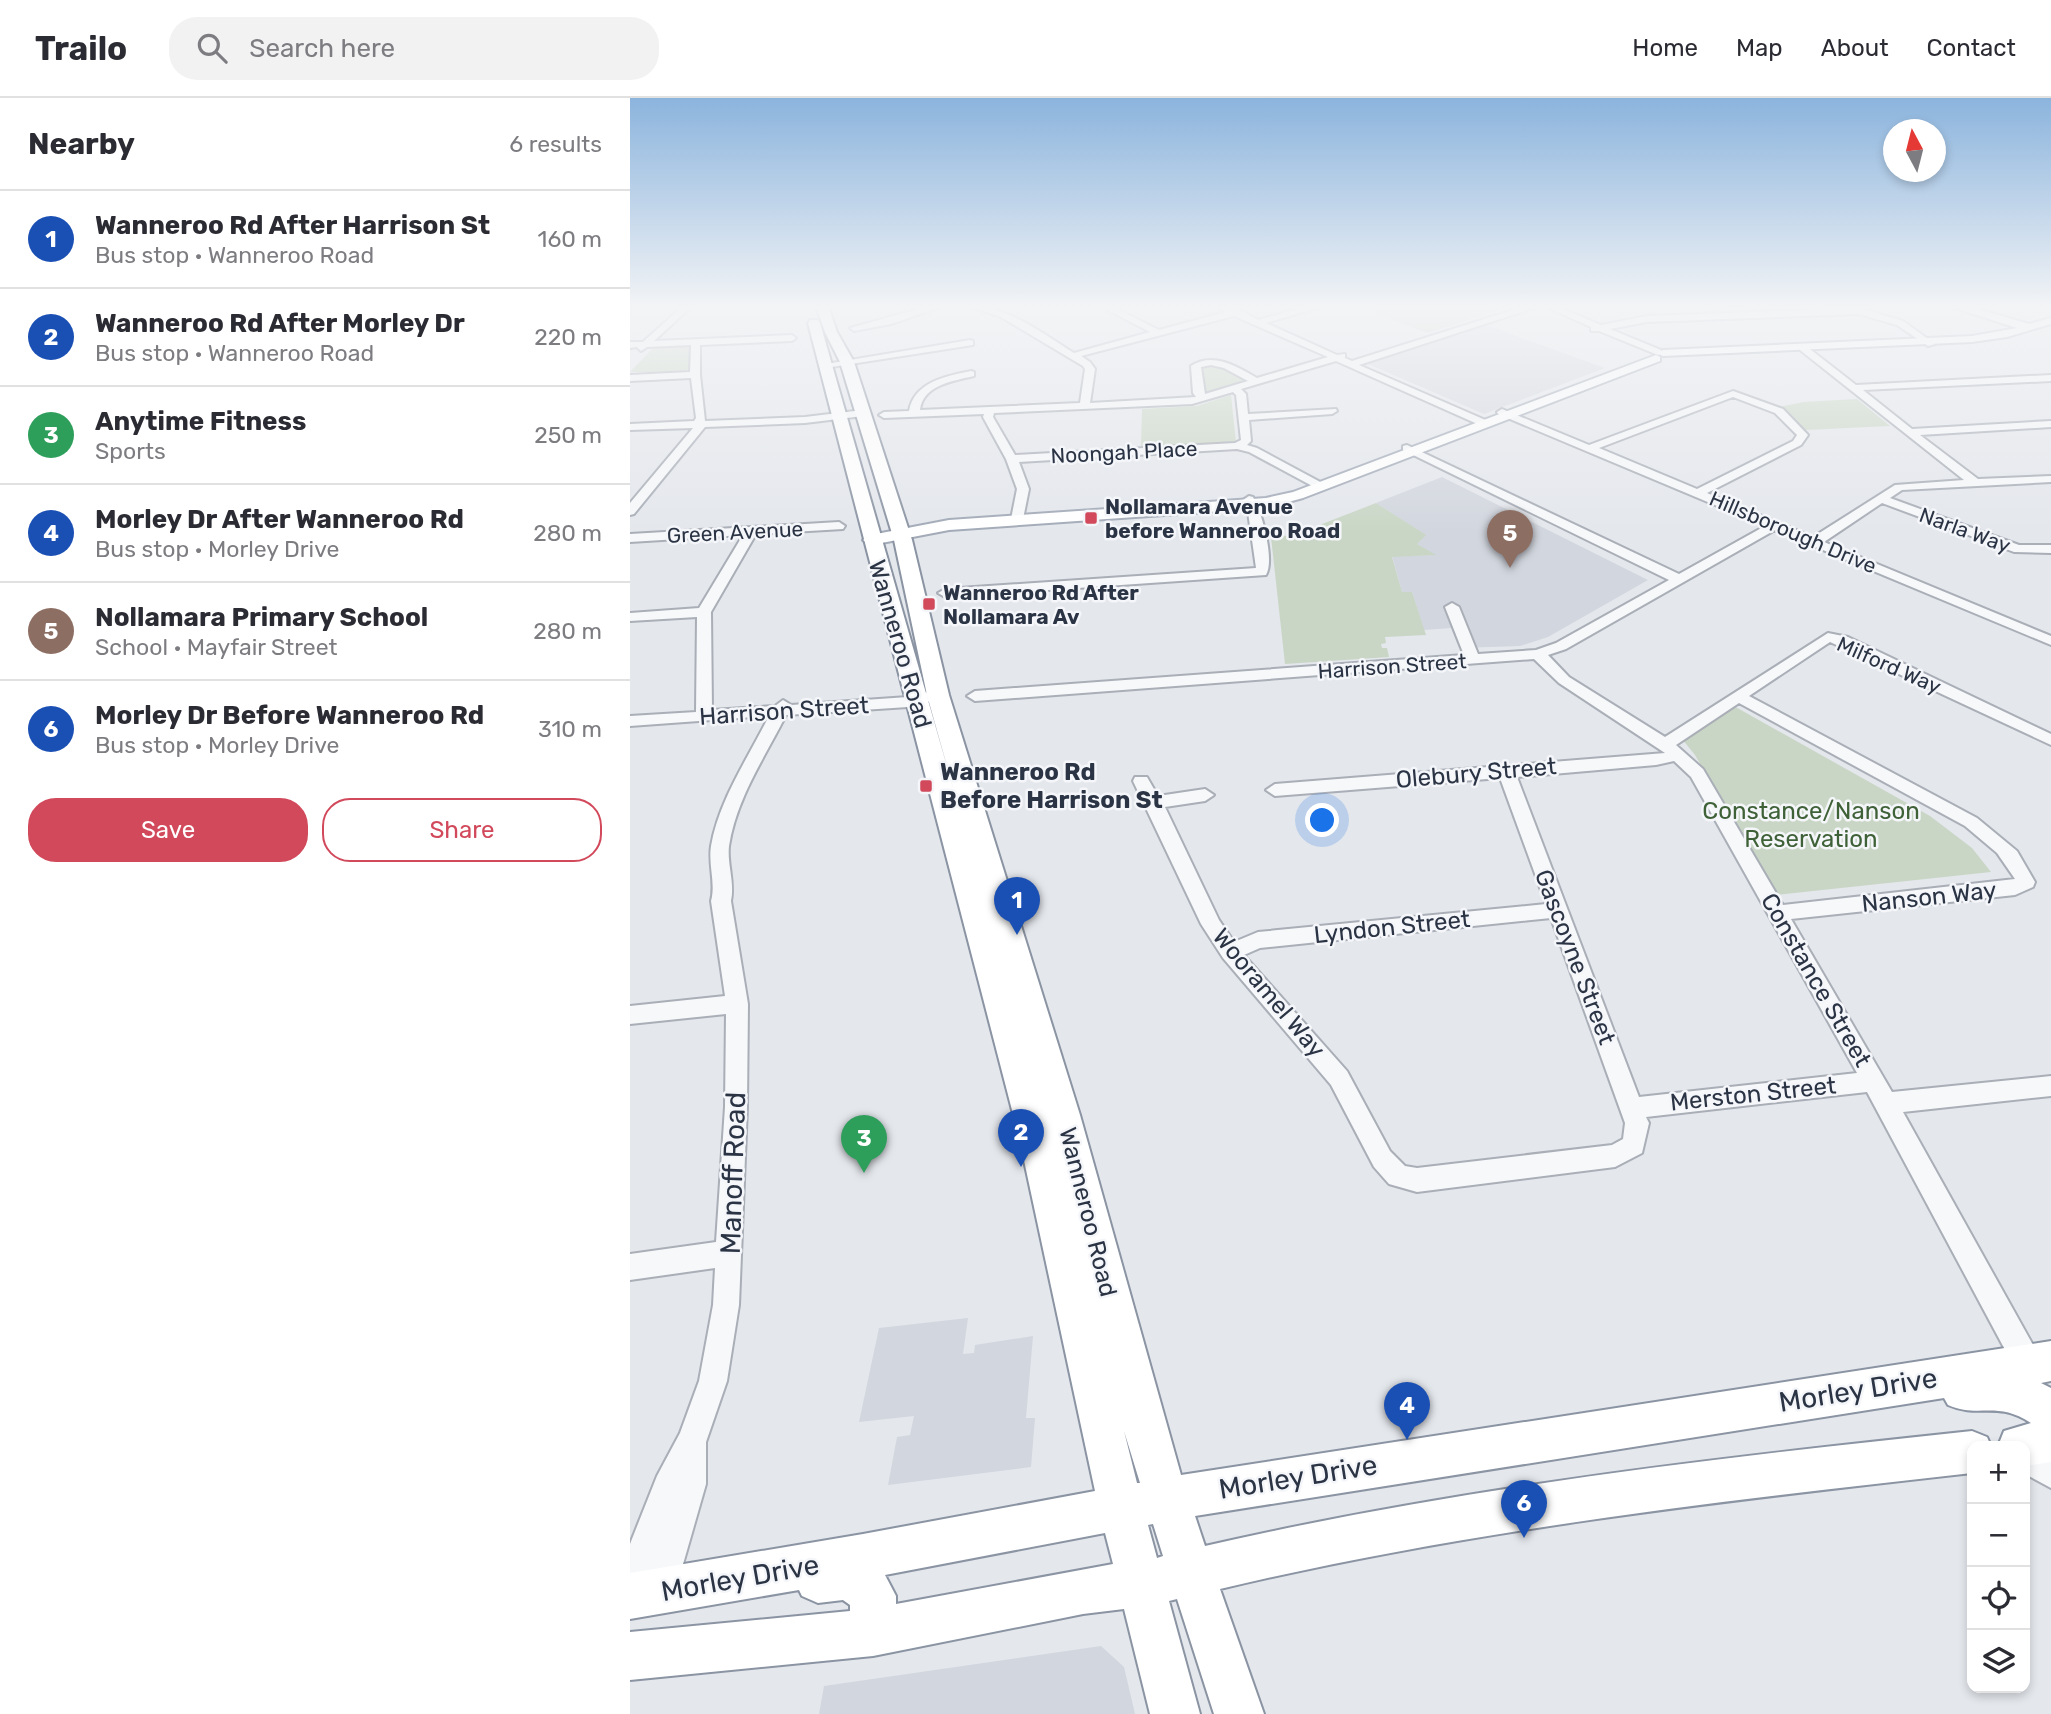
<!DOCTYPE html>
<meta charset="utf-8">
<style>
body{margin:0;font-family:Rubik,sans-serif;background:#f2f2f3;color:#2b2b33}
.controls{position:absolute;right:21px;bottom:21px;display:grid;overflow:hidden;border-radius:14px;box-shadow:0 4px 10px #0003}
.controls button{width:63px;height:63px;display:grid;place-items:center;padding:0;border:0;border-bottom:2px solid #e1e1e2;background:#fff;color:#2b2b33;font:35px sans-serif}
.compass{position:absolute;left:1253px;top:21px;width:63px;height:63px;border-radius:50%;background:#fff;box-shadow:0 4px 10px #0003;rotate:353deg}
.you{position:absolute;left:693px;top:723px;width:24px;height:24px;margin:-18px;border:5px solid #fff;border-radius:50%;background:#1a73e8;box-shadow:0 0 0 10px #1a73e833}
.badge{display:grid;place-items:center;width:46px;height:46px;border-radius:50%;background:#d1495b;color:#fff;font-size:23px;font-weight:700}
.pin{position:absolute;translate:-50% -58px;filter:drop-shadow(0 2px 4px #0008)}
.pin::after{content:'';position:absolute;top:37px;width:24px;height:21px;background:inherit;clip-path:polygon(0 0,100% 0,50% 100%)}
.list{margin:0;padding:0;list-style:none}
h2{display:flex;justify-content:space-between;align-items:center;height:91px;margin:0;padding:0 28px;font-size:30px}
h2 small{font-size:23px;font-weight:400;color:#7c7c81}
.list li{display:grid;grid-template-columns:46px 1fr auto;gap:21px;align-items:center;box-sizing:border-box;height:98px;padding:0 28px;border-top:2px solid #e1e1e2}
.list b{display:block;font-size:26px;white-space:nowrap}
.list p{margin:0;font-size:23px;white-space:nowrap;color:#7c7c81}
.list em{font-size:23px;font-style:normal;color:#7c7c81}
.actions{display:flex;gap:14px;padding:21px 28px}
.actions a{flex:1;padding:16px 0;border:2px solid #d1495b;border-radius:28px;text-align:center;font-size:24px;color:#d1495b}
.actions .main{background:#d1495b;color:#fff}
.icon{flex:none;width:38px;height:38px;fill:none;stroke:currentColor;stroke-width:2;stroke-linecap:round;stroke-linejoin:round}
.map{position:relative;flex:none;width:1421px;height:1616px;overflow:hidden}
header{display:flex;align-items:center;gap:42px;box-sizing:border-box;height:98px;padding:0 35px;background:#fff;border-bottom:2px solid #e1e1e2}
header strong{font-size:33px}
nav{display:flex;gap:38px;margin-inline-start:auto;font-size:24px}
.search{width:490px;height:63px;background:#f2f2f3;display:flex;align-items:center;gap:18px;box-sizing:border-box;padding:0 24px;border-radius:28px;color:#7c7c81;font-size:26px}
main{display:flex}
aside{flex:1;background:#fff}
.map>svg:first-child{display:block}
</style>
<header>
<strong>Trailo</strong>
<div class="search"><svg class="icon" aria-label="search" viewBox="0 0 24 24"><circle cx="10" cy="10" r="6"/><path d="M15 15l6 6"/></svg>Search here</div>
<nav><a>Home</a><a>Map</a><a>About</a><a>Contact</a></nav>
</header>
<main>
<aside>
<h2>Nearby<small>6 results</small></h2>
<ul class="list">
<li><span class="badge" style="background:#1a4fb4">1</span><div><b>Wanneroo Rd After Harrison St</b><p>Bus stop · Wanneroo Road</p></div><em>160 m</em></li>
<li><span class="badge" style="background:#1a4fb4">2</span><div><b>Wanneroo Rd After Morley Dr</b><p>Bus stop · Wanneroo Road</p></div><em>220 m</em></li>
<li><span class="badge" style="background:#2e9e5b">3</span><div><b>Anytime Fitness</b><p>Sports</p></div><em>250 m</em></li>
<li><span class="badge" style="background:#1a4fb4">4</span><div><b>Morley Dr After Wanneroo Rd</b><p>Bus stop · Morley Drive</p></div><em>280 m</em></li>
<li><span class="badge" style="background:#8d6e63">5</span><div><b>Nollamara Primary School</b><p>School · Mayfair Street</p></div><em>280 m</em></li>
<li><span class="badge" style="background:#1a4fb4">6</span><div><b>Morley Dr Before Wanneroo Rd</b><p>Bus stop · Morley Drive</p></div><em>310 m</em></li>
</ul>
<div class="actions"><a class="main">Save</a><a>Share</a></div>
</aside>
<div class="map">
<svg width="1421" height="1616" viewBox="0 0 1421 1616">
<rect width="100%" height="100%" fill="#e4e7ec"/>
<path fill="#d2d6de" d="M856,227L975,270L854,316L738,266Z
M812,379L1018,482L918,539L890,548L829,550L821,530L794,532L782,494H772L762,458L804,457L787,446L795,437L746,405Z
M338,1220L333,1256L344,1255L345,1247L403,1238L396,1320H405L401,1369L258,1387L267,1339L280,1337L284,1318L229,1324L249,1230Z
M471,1548L494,1569L505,1616H189L194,1588Z"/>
<path fill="#c9d6c5" d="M726,208H881L798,235Z
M56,248L60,249V271L49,274H0L22,251Z
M583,266L614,282L613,284L581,294H574L572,268Z
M601,297L606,345L511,350L512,311L567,308Z
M1227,301L1260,328L1174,332L1149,309L1174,304Z
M746,405L796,437L787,446L806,457L762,459L772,494H782L796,537L755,539L756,545L751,546L752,550H757L759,559L655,566L641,439L664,437Z
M1102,607L1300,718L1342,750L1361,774L1146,797L1065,657L1052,641Z"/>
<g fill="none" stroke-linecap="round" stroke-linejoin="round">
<defs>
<path id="minor" d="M53,208H62L24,243L162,237L166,240L162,243L70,247V277L75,323L175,319L233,312L238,315L233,318L175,325L75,329L4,416L0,417V405L63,330L0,332V326L64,323L66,320L61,280L0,283V277L60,274L61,247L17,249L11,253L7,249L0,250V244H13Z
M299,208H313L261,226L224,233L220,230Z
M339,208C378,208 412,235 444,255L520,234L470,208H481L529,232L596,214L585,208L610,212L628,222L678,208H693L636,225L707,257L715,256V260L722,263L896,208H910L729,267L860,324V328H852L706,263L611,291L616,296L618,316L706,311L707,313L702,316L619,322L621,343L617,347L627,350L694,386V390H686L619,354L607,351L389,364L399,391L393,421L387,425L381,421L387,391L376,361L353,319L354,316L254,320L249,317L254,314L279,313C284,284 316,278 341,273L344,274V278C323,283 293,287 290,312L450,305L455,271L453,268L371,219ZM604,218L698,259L627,280C608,269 583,253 561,268L563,295L566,299L460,305L465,271L460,264L451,258ZM581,267L594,270L618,283L575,296L571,269ZM603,294L606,297L611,342L605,345L385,357L363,319L364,315L562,306Z
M914,208H926L971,227L1017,218L1229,210L1273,223L1305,246L1298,248L1267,227L1229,216L1017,224L980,231L1031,252V256L1028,257L969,233H961V229Z
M340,242L343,243V247L195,270L190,267Z
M1170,248H1176L1226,287L1421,277V283L1233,292L1282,331L1421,323V329L1290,337L1348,381L1421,378V384L1272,392L1260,400L1389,447H1421V455L1384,454L1252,405L1194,444L1421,538V547L1145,432L936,551L918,557L939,579L1035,639L1198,535L1218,539L1421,636V647L1200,544L1119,598L1347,720L1387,753L1405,784L1403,789L1385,797L1161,821L1262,994L1421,978V998L1273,1014L1408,1256L1412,1266L1408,1276L1398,1280L1388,1276L1237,994L1016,1019L1019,1025L1012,1055L985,1069L787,1094L759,1086L744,1069L701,987L593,860L571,826L503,683L505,679H517L528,698L575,691L584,697L575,703L535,709L589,822L604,844L628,834L916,806L870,680L645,698L636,692L645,686L1035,655L929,585L904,561L345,603L337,598L345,593L834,557L815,509L822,505L829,509L848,556L906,552L926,545L1039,482L773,352V348L777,347L1049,476L1135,428L868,316L867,314L872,311L959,347L1103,293L1153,311L1178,337L1171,347L1077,395L1183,439L1265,387L1334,382L1170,252ZM1103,299L1145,315L1167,337L1163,343L1067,391L969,350ZM1109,605L1335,728L1367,755L1385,781L1153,807L1073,671L1046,647ZM1044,663L1061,679L1227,975L1009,999L887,679L1026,667ZM921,820L995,1025L993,1041L982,1047L787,1070L775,1068L760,1053L717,973L614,857L630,850Z
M619,398L623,399C632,415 645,462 636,477L315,499L308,495L315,491L626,470L618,414L613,402Z
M209,424L215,428L213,431L126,436L81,514L82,612L145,608L153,602L161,607L278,599L302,593L310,598L307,601L278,609L156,617C135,659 106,701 99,748C97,767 105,784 101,803L118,906L117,1009L109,1207L97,1283L76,1344V1386L45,1494L40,1505L29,1510L18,1505L13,1494L15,1489L11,1497L0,1502V1446L27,1378L50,1335L69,1283L83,1207L85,1170L0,1182V1156L86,1144L95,1009L96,916L0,926V908L95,898L81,803C86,785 78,767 81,748C89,702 118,660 139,618L0,628V618L66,614L67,519L0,523V515L69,510L113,437L0,444V436Z
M1395,1345L1421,1359V1390L1395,1376V1348H1388Z"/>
<path id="major" d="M1319,208H1337L1399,226L1421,220V226L1377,239L1342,244L1033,258L1027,255L1033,252L1342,238L1387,230Z
M1026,257L1030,259V263L673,400L636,410L319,432L241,447L233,442L241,437L319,422L636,400L663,394Z"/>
<path id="highway" d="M186,208H198L207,234L224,264L282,442L319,597L450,1017L551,1377L1421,1243V1283L1411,1285L1421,1290V1364L1395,1368V1348H1368L1374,1333L1401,1325C1365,1302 1350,1321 1318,1307L1314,1300L565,1418L575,1448C827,1390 1085,1360 1342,1333L1357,1339L1361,1348H1342V1375C1091,1403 837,1432 590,1491L634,1616H584L547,1501L539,1503L570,1616H520L494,1511L453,1516L243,1558L0,1582V1534L220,1513V1507L213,1502L188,1505L172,1498L169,1492L0,1521V1475L233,1436L465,1393L389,1039L178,225L180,222H188L190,225L324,693L297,597L264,442L210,264L195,234ZM494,1333L510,1385H507ZM523,1426L533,1458L527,1460L518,1427ZM475,1435L483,1466L266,1506V1498L255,1477Z"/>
</defs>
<use href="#minor" stroke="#a9aeb7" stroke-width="4"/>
<use href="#major" stroke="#a3abb8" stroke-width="4"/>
<use href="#highway" stroke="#8b94a3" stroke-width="4"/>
<use href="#minor" fill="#f7f8fa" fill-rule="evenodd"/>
<use href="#major" fill="#fff" fill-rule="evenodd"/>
<use href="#highway" fill="#fff" fill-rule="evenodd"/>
</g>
<linearGradient id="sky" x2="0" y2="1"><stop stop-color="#8bb4dd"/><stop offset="0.48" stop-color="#f3f4f6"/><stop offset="1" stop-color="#f3f4f6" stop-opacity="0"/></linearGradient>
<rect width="1421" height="435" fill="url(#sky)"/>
<g fill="#d1495b" stroke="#f4f6f9" stroke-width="2.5">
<rect x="454" y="413" width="14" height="14" rx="3.5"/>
<rect x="292" y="499" width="14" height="14" rx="3.5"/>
<rect x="289" y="681" width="14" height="14" rx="3.5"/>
</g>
<g text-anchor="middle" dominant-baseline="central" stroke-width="5" stroke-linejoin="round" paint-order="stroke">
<g font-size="21" fill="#2b3445" stroke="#f4f6f9">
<text transform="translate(494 354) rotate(-3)">Noongah Place</text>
<text transform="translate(1335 432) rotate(20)">Narla Way</text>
<text transform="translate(105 434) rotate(-3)">Green Avenue</text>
<text transform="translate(1163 434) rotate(23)">Hillsborough Drive</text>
<text transform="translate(1259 567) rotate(24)">Milford Way</text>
<text transform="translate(762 568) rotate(-4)">Harrison Street</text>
</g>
<g font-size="21" font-weight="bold" fill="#2b3445" stroke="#f4f6f9" text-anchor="start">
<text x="475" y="408">Nollamara Avenue<tspan x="475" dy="24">before Wanneroo Road</tspan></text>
<text x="313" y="494">Wanneroo Rd After<tspan x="313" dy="24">Nollamara Av</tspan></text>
</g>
<g font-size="24" fill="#2b3445" stroke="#f4f6f9">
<text transform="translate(270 546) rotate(74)">Wanneroo Road</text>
<text transform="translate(154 613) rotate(-4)">Harrison Street</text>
<text transform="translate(846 675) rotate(-5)">Olebury Street</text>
<text transform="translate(1299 799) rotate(-6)">Nanson Way</text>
<text transform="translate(762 829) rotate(-6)">Lyndon Street</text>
<text transform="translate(945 859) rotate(69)">Gascoyne Street</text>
<text transform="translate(1186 882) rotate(60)">Constance Street</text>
<text transform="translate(639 895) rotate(50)">Wooramel Way</text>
<text transform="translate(1123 996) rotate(-6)">Merston Street</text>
<text transform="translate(458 1114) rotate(76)">Wanneroo Road</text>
</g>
<g font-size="24" font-weight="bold" fill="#2b3445" stroke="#f4f6f9" text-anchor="start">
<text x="310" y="674">Wanneroo Rd<tspan x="310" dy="28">Before Harrison St</tspan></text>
</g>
<g font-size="24" fill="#3f6138" stroke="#f4f6f9">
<text x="1181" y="713">Constance/Nanson<tspan x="1181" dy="28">Reservation</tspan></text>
</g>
<g font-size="28" fill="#2b3445" stroke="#f4f6f9">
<text transform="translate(103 1075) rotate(-88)">Manoff Road</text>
<text transform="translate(1228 1292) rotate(-9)">Morley Drive</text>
<text transform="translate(668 1379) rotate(-9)">Morley Drive</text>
<text transform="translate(110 1480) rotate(-10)">Morley Drive</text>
</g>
</g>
</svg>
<div class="controls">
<button>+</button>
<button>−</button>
<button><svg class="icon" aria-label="locate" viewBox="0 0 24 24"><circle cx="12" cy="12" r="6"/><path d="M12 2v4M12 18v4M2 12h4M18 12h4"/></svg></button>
<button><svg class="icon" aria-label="layers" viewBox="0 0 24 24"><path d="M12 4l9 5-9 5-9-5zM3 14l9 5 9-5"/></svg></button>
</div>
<svg class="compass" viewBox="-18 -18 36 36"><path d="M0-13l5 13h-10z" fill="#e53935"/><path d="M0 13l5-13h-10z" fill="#7c7c81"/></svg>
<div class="you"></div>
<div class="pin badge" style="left:387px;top:837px;background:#1a4fb4">1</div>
<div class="pin badge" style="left:391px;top:1069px;background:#1a4fb4">2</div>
<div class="pin badge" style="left:234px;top:1075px;background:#2e9e5b">3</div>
<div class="pin badge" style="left:777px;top:1342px;background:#1a4fb4">4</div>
<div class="pin badge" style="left:880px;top:470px;background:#8d6e63">5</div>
<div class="pin badge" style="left:894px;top:1440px;background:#1a4fb4">6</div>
</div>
</main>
